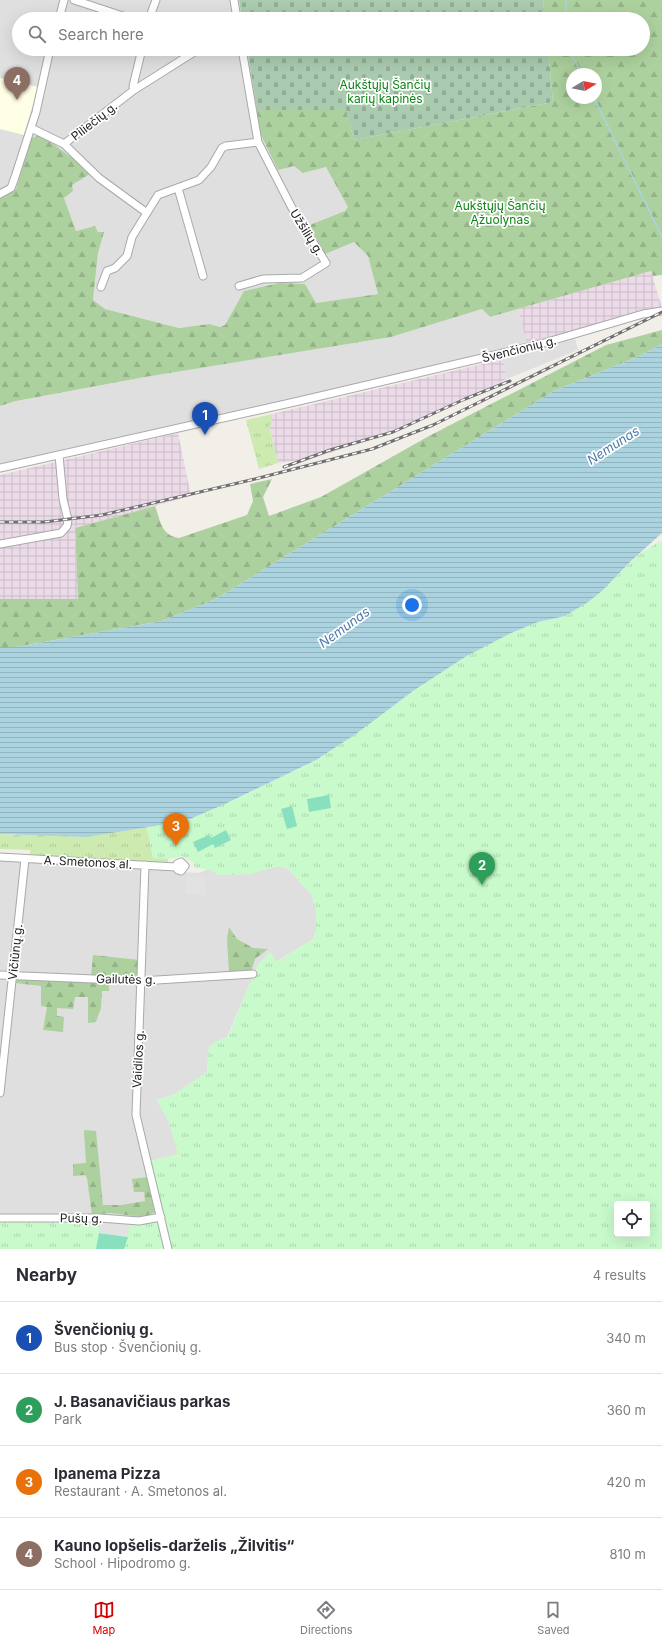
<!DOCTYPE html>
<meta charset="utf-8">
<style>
body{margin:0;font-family:Inter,sans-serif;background:#f7f7f7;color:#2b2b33}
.controls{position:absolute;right:12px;bottom:12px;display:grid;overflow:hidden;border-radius:4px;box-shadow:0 4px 16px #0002}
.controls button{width:36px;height:36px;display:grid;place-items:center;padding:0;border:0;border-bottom:1px solid #e1e1e2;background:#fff;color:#2b2b33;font:20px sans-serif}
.compass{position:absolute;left:566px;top:68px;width:36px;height:36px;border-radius:50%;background:#fff;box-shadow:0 4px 16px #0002;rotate:80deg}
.you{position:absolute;left:412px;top:605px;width:14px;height:14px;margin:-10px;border:3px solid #fff;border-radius:50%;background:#1a73e8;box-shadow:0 0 0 6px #1a73e833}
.badge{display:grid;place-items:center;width:26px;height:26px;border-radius:50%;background:#d40000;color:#fff;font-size:13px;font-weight:700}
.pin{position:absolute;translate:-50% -33px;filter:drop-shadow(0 1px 2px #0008)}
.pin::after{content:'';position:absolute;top:21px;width:14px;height:12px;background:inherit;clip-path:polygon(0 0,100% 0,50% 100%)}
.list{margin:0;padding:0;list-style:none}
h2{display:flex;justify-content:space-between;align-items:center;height:52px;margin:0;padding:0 16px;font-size:17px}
h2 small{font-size:13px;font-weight:400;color:#7c7c81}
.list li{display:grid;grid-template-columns:26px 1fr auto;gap:12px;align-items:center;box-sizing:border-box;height:72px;padding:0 16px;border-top:1px solid #e1e1e2}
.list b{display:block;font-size:15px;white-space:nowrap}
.list p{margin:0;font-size:13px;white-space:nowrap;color:#7c7c81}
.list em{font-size:13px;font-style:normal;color:#7c7c81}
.icon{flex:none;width:22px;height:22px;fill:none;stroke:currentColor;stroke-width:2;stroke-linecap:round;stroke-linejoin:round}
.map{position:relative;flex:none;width:662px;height:1249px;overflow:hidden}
.search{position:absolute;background:#fff;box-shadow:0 4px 16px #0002;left:12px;right:12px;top:12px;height:44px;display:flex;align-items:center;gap:10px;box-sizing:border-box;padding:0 14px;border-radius:22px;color:#7c7c81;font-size:15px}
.sheet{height:340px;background:#fff}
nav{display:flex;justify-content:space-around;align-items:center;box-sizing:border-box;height:56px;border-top:1px solid #e1e1e2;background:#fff;font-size:11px;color:#7c7c81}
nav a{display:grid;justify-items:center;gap:2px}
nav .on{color:#d40000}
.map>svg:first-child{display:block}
</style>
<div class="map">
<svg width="662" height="1249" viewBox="0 0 662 1249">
<defs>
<pattern id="industrial-grid" width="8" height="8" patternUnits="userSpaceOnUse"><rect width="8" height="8" fill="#ebdbe8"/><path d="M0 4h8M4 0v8" fill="none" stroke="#c9bcc7"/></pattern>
<pattern id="grass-tufts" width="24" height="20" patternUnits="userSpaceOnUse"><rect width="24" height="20" fill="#cdebb0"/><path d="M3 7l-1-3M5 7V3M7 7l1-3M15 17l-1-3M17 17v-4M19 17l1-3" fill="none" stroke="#b0c997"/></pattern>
<pattern id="forest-firs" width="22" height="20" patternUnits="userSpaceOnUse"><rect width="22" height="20" fill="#add19e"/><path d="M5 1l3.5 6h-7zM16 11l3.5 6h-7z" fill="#95b388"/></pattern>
<pattern id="cemetery-stones" width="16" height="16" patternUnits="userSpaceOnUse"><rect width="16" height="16" fill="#aacbaf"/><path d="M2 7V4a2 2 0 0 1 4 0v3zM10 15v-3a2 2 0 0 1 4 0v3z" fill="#92ae96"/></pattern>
<pattern id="park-tufts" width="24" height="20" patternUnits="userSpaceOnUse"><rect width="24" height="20" fill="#c8facc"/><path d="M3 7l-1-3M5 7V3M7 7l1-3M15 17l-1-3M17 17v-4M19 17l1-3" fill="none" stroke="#acd6af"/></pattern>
<pattern id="water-rules" width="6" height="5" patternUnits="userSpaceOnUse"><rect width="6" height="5" fill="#aad3df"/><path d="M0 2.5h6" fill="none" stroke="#92b5bf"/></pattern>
</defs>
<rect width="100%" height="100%" fill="#f2efe9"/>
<path fill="#e0dfdf" d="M0,0H239L242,19H19V49H247L257,110L258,129L278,169L294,166L303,173L326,167L349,207L345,211L312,224L354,242L368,256L378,294L316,303L305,284L244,291L225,325L219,327L209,324L179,328L105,309L93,301L98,253L104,232H98L95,226L76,231L64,198L72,185L89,174L87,169L40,135L31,139L16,189L0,197Z
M482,309L490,317L518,309L527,345L0,465V406L16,401L145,377L391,337Z
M575,339L578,350L507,379L503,359Z
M0,860L167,869L178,872L199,873L208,869L220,875L250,874L278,866L288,869L312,895L316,912V931L313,939L276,962L255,972L227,1037L209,1046L207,1072L175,1094L157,1100L169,1122L178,1154L150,1161L166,1220L135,1225L0,1220Z"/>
<path fill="url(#industrial-grid)" d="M651,271L662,308L653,309L527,345L518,309Z
M503,359L507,379L404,429L314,458L278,463L269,426L272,424V414Z
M178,433L191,496L75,528L78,599H0V475Z"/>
<path fill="#ffffe5" d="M0,78L38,87L24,135L0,129Z"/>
<path fill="url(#grass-tufts)" d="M272,414V424L269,426L278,463L259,469L246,420Z
M147,827L153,858H168V863L30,856V850L0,849V834L11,835Z"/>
<path fill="url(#forest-firs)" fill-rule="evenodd" d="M543,0H662V275L653,276L651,271L490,317L482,309L391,337L145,377L16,401L0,406V197L16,189L31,138L41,135L87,169L90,174L72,185L73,191L64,198L76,231L95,226L98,232H104L98,253L93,300L105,309L179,328L209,324L220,327L225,325L244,291L280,283L305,284L316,303L378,294L368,256L354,242L325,254L310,227L312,224L345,211L348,207L326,167L303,173L294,166L278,170L258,129L257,110L346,109L354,140L553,102L548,49H643V19H545ZM572,74H596V98H572Z
M662,330V344L642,355L554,391L216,599L162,621L16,647H0V599H78L75,528L155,506C161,522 161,535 179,538L247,515L253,501L250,484L272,479L263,497L269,516L321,497L429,436L606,345Z
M229,927L237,939L253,948L268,949L255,959L251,972L229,973L227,938Z
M93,955L140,960L139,979L91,977Z
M17,979L109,983V991H102L101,1008L96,1022L88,1023V997H75L73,1009L57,1008V1016L64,1017L63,1032L43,1030L47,1007L41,1006V986L15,983Z
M84,1130L96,1131L103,1205H121L145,1201L144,1192H134L132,1179L148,1177L156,1212L142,1217L110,1213L92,1215L87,1178L85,1175L73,1176V1164L86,1163Z"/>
<path fill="url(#cemetery-stones)" d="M239,0H543L545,19H242Z
M247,49H548L553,102L354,140L346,110H257Z"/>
<path fill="url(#park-tufts)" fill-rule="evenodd" d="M662,540V1249H0V1220H101L135,1225L165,1220L150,1161L178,1154L169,1122L157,1100L175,1094L207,1072L209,1046L222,1038L228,1037L258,964L270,952L277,962L313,939L316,931V912L312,895L288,869L278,866L250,874L220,875L208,869L195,868L193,862L182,856L170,859L153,858L147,827L161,825L177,818L190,819L202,814L245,795L316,760L356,734L413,691L465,657L511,633L538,622L565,616L588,602L602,591L638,555ZM617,1204H647V1234H617Z"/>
<path fill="#88e0be" d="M329,795L331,808L309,812L307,799Z
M292,806L297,826L287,829L281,809Z
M226,830L231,840L215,848L213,844L198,852L193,842L209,835L211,838Z
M99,1233L128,1237L124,1249H96Z"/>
<path fill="#e2e2e2" d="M186,876L205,877V895L186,894Z
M101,1220L129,1224L128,1237L99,1233Z"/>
<path fill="url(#water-rules)" d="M662,344V533L632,560L602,591L588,602L565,616L538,622L511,633L465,657L413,691L356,734L316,760L225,804L190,819L177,818L161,825L86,837L0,834V647H16L162,621L216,599L554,391L642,355Z"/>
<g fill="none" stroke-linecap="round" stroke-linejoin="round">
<path stroke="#aad3df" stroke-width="1.5" d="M566,0V19
M572,49L573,57L582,74
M594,98L662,237"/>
<defs>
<path id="minor" d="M74,0L132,19
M234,0L237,19
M59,19L64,0
M149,19L156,0
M134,90L133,86L142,49
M31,128L64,144L99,178L147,213
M64,144L134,90L199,49
M178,188L203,276
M0,194L11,188L15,177L36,112L50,49
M239,286L263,279L302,278L326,263L292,208L258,142L242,49
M101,287L107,271L115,268L127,256L132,237L158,195L199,180L211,167L222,148L226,146L258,142
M0,468L299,401L537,345L643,314L662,311
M0,544L61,533L67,526L68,520L63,499L59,455
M0,857L176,867L178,870L181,871L185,866L181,862L177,864L176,867
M145,865L136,1115L168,1249
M0,975L141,981L253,974
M0,1093L25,859
M0,1218H100L139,1221L161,1217"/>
</defs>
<use href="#minor" stroke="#a9a9a9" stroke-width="9"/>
<use href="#minor" stroke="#fff" stroke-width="7"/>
<defs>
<path id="rail" d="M284,467L330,450L393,432L465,399L510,381
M0,522H44L102,515L255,479L372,449L433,425L662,312"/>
</defs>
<use href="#rail" stroke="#707070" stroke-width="3"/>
<use href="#rail" stroke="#fff" stroke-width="1.5" stroke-dasharray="4.5" stroke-linecap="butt"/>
</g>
<g text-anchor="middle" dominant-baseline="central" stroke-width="3.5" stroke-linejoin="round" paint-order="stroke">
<g font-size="12" fill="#0c8416" stroke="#fff">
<text x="385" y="84">Aukštųjų Šančių<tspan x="385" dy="14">karių kapinės</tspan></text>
<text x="500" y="205">Aukštųjų Šančių<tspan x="500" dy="14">Ąžuolynas</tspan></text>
</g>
<g font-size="12" fill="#222" stroke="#fff">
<text transform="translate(94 121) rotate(-38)">Piliečių g.</text>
<text transform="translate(307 232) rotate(58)">Užšilių g.</text>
<text transform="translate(519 349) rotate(-14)">Švenčionių g.</text>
<text transform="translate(88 862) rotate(3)">A. Smetonos al.</text>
<text transform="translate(15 952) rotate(-84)">Vičiūnų g.</text>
<text transform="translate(126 979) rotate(1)">Gailutės g.</text>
<text transform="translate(138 1059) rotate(-87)">Vaidilos g.</text>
<text transform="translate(81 1218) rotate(1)">Pušų g.</text>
</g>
<g font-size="13" font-style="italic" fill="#4a7aab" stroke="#fff">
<text transform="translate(613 445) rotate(-33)">Nemunas</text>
<text transform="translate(344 627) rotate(-36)">Nemunas</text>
</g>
</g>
</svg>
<div class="controls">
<button><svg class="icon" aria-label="locate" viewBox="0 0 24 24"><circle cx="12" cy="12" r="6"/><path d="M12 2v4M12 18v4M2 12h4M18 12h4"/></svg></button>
</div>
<svg class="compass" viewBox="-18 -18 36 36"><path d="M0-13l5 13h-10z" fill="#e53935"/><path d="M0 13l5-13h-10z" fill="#7c7c81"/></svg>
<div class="you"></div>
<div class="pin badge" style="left:205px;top:435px;background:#1a4fb4">1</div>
<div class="pin badge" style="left:482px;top:885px;background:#2e9e5b">2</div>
<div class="pin badge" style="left:176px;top:846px;background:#e8710a">3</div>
<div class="pin badge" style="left:17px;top:100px;background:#8d6e63">4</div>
<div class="search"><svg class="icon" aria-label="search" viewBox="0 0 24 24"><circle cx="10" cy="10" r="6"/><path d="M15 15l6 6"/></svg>Search here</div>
</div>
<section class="sheet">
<h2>Nearby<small>4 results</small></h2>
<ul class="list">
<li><span class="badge" style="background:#1a4fb4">1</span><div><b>Švenčionių g.</b><p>Bus stop · Švenčionių g.</p></div><em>340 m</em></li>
<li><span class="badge" style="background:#2e9e5b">2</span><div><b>J. Basanavičiaus parkas</b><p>Park</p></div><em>360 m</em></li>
<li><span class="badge" style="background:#e8710a">3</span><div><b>Ipanema Pizza</b><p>Restaurant · A. Smetonos al.</p></div><em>420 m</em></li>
<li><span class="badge" style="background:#8d6e63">4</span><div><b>Kauno lopšelis-darželis „Žilvitis“</b><p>School · Hipodromo g.</p></div><em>810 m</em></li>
</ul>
</section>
<nav>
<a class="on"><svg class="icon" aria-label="map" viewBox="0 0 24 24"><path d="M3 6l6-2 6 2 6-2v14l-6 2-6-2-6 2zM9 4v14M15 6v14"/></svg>Map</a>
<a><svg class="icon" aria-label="directions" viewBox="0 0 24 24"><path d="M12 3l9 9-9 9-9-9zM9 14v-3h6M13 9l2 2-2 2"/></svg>Directions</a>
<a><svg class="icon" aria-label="saved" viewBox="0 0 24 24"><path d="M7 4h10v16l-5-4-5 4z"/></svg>Saved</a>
</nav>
